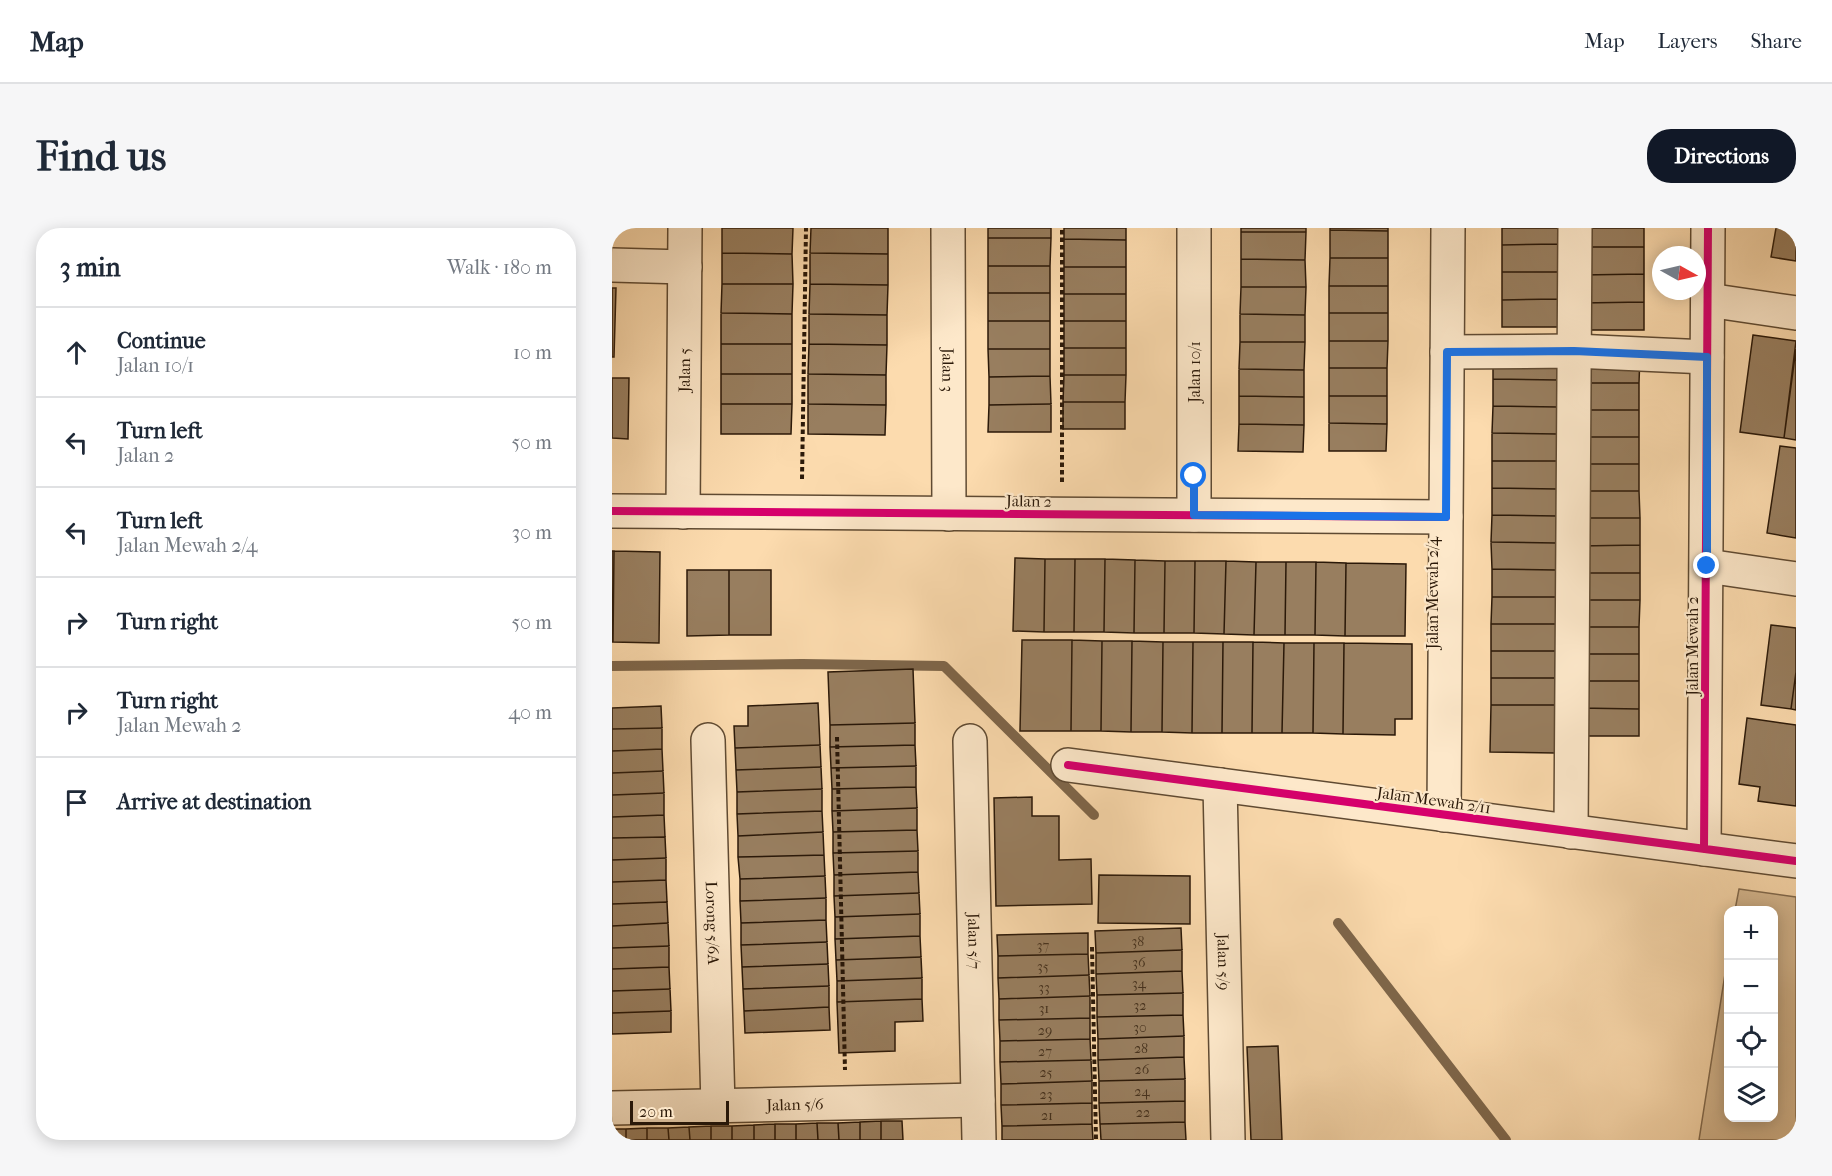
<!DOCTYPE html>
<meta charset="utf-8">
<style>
body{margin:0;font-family:"IM FELL French Canon",serif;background:#f6f6f7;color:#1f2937}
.controls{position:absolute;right:18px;bottom:18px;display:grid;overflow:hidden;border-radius:12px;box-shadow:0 3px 15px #0003}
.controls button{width:54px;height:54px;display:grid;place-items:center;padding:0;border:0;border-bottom:2px solid #e0e1e3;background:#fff;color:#1f2937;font:30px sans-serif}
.compass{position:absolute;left:1040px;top:18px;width:54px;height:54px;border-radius:50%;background:#fff;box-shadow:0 3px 15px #0003;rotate:98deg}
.scale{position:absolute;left:18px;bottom:15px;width:99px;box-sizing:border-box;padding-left:6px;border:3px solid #2b1909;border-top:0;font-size:16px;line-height:21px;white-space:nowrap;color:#2b1909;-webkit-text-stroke:4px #fde8ca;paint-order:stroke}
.stop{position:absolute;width:18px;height:18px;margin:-14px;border:4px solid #1a73e8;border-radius:50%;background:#fff}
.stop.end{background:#1a73e8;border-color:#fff;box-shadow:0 2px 6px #0008}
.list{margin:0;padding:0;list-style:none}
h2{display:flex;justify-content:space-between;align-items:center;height:78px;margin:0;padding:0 24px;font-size:26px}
h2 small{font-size:20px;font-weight:400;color:#747a83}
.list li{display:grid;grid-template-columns:39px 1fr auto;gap:18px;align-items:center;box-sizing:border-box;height:90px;padding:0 24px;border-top:2px solid #e0e1e3}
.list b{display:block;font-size:22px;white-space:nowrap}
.list p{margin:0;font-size:20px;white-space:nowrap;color:#747a83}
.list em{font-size:20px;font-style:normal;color:#747a83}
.icon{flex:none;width:33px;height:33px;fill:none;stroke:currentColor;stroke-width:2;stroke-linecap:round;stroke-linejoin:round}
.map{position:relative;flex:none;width:1184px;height:912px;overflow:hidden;border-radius:24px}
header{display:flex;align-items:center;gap:36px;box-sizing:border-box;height:84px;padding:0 30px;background:#fff;border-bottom:2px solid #e0e1e3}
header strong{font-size:28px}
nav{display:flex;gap:33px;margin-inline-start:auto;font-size:21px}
.intro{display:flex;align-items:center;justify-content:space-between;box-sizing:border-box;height:144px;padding:0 36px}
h1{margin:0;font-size:42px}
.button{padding:15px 27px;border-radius:24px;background:#111827;color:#fff;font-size:21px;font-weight:700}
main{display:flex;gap:36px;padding:0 36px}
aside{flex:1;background:#fff;border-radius:24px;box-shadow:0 3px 15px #0003}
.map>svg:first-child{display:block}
</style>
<header>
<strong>Map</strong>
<nav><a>Map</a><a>Layers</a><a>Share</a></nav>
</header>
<div class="intro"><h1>Find us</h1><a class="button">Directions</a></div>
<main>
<aside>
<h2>3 min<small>Walk · 180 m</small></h2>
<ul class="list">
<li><svg class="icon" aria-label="ahead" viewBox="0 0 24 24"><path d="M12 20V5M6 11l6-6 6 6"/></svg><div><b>Continue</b><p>Jalan 10/1</p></div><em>10 m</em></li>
<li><svg class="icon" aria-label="left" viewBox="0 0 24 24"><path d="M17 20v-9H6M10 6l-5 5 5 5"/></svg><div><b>Turn left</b><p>Jalan 2</p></div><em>50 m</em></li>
<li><svg class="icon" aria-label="left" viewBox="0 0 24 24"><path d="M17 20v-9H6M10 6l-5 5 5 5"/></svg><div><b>Turn left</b><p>Jalan Mewah 2/4</p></div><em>30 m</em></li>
<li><svg class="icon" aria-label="right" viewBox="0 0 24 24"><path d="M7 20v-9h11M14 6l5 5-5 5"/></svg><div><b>Turn right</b></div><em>50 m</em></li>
<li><svg class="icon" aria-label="right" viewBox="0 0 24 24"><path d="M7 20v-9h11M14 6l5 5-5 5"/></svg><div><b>Turn right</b><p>Jalan Mewah 2</p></div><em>40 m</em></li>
<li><svg class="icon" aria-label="arrive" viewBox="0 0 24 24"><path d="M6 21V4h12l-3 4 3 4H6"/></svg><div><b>Arrive at destination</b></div></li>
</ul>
</aside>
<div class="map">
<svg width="1184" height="912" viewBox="0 0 1184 912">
<rect width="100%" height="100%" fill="#fcdbae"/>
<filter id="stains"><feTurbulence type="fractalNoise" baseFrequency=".00333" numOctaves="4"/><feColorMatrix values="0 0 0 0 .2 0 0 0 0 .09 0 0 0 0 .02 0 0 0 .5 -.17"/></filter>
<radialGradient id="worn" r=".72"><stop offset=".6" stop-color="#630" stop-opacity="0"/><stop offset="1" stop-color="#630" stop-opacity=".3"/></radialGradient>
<path fill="#d8ba92" stroke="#826a4e" stroke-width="1.5" d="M1127,661L1184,669V912H1087L1116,727V890H1162V682H1123Z"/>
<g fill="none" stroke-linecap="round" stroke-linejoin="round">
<path stroke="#7e664a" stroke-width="10" d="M0,438L190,436L332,438L482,587
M726,695L894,912"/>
</g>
<path fill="#987e5f" stroke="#2b1909" stroke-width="1.5" d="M110,0H181L180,26L110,25Z
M199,0H276V26L198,25Z
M376,0H439V10H376Z
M452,0H514V12L452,11Z
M629,0H694V4H629Z
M718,0H776V3L718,2Z
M890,0H947V16L890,17Z
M969,0H1032V19H969Z
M1164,0H1184V33L1159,29Z
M718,2L776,3V30H718Z
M629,4H694L693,32L629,31Z
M376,10H439L438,38H376Z
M452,11L514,12V39H452Z
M947,16V44H890V17Z
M969,19H1032V46L970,47Z
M110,25L180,26L181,56H110Z
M198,25L276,26V57L198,56Z
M718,30H776V58H717Z
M629,31L693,32L694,59H629Z
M376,38H438V65H376Z
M452,39H514V66H452Z
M890,44H947V71L890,72Z
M1032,46V74L970,75V47Z
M110,56H181L180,86L109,85Z
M198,56L276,57L275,87L197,86Z
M717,58H776V85H717Z
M629,59H694L693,87L628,86Z
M0,60H4L2,129H0Z
M376,65H438V93H376Z
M452,66H514V93H452Z
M947,71V99H890V72Z
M1032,74V102H970V75Z
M109,85L180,86V116H109Z
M717,85H776V113H717Z
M197,86L275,87V117L197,116Z
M628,86L693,87V114H628Z
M376,93H438V121H376Z
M452,93H514V120H452Z
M1141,107L1184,113L1172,210L1128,204Z
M717,113H776L775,140H717Z
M628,114H693L692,142L627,141Z
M109,116H180V146H109Z
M197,116L275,117L274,147L196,146Z
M452,120H514V147H452Z
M376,121H438V148L377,149Z
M1184,121V212L1172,210Z
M881,124L946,125V152L881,151Z
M1028,127L1027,155H967V128Z
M717,140H775V168H717Z
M627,141L692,142V169L627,168Z
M109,146H180V176H109Z
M196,146L274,147V177L196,176Z
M452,147H514L513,174H451Z
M438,148L439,176L377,177V149Z
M0,150H17L16,211L0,210Z
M881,151L946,152V179L881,178Z
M967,155H1027V182H967Z
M627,168L692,169V197L627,196Z
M717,168H775V196L717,195Z
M451,174H513V201H451Z
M109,176H180L179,206H109Z
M196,176L274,177L273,207L196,206Z
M439,176V204H376L377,177Z
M881,178L946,179L945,206L880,205Z
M967,182H1027V209H967Z
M717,195L775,196L774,223H717Z
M627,196L692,197L691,224L626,223Z
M880,205L945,206V233H880Z
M967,209H1027V236H967Z
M1168,218L1184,220V310L1155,305Z
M880,233H945V261L880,260Z
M967,236H1027V263H968Z
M880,260L945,261V288L880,287Z
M968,263H1027L1028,290H968Z
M880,287L945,288L944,315L879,314Z
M968,290H1028V317L968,318Z
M879,314L944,315V342L880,341Z
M1028,317V345H968V318Z
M0,323H2L1,414H0Z
M2,323L48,324L47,415L1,414Z
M403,330L433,331L432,404L401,403Z
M433,331H463L462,404H432Z
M463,331H493L492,404H462Z
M493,331L523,332L522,405L492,404Z
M523,332L553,333L552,405H522Z
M553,333H583L582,405H552Z
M583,333H614L612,406L582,405Z
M614,333L644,334L642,407L612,406Z
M644,334H674L673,407H642Z
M674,334H704L703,407H673Z
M704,334L734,335L733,408L703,407Z
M734,335L794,336L793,408H733Z
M880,341L944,342V369H880Z
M75,342H117V407L75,408Z
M117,342H159V407H117Z
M968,345H1028V372H967Z
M880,369H944V396H879Z
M967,372H1028L1027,399H967Z
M879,396H944V423H879Z
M1159,397L1184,400V444L1179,481L1149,477Z
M967,399H1027V426H967Z
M410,412H460L459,503H408Z
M460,412L490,413L489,503H459Z
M490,413H520L519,504L489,503Z
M520,413L551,414L550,504H519Z
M551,414H581L580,505L550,504Z
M581,414H611L610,505H580Z
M611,414H641L640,505H610Z
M641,414L672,415L670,505H640Z
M672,415H702L701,505H670Z
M702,415H732L731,506L701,505Z
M732,415L800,416V491H783V507L731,506Z
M879,423H944L943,450H879Z
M967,426H1027V453H967Z
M301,441L303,495L218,497L216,444Z
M1184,444V482L1179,481Z
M879,450H943V477H879Z
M967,453H1027V481L967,480Z
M206,475L208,517L123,520L122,498H136V478Z
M879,477H943V525L878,524Z
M49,478L50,500L0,501V480Z
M967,480L1027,481V508H967Z
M1135,490L1184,497V578L1146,573L1148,559L1127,556Z
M303,495V517L218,519V497Z
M50,500V521L0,523V501Z
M208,517L209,539L124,542L123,520Z
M303,517L304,538L219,540L218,519Z
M50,521L51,543L0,545V523Z
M304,538V559L220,561L219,540Z
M209,539L210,561L125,564L124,542Z
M51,543L52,565L0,567V545Z
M304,559L305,580L220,583V561Z
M210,561V583L125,586V564Z
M52,565V587L0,589V567Z
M420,569V588H447V632L479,631L480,676L384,678L382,570Z
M305,580V602L221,604L220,583Z
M210,583L211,604L126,608L125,586Z
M52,587L53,609L0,610V589Z
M305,602L306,623L221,625V604Z
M211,604L212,627L126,629V608Z
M53,609L54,630L0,632V610Z
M306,623V644L222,647L221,625Z
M212,627L213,648L128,651L126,629Z
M54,630V652L0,654V632Z
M306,644L307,665L222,668V647Z
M487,647L578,648V696L486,695Z
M213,648L214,670L128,673V651Z
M54,652L55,674L0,676V654Z
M307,665L308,686L223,689L222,668Z
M214,670V692L129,695L128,673Z
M55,674L56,695L0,698V676Z
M308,686V708L223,711V689Z
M214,692L215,714L129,717V695Z
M56,695L57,718L0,720V698Z
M569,700L570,722L484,725L483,703Z
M476,705V726L386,728L385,707Z
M308,708L309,729L224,732L223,711Z
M215,714L216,736L130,739L129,717Z
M57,718V739L0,741V720Z
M570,722V743L484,746V725Z
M476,726L477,747L386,750V728Z
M309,729L310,750L225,753L224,732Z
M216,736L217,758L131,761L130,739Z
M57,739L58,761L0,763V741Z
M570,743L571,765L485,767L484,746Z
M477,747L478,768L387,771L386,750Z
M310,750V771L225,774V753Z
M217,758V779L132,783L131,761Z
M58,761L59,783L0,785V763Z
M571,765V787L485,789V767Z
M478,768V790L387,792V771Z
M310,771L311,793L283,794V823L227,825L225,774Z
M217,779L218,802L133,805L132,783Z
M59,783V804L0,806V785Z
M571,787L572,808L486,811L485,789Z
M478,790V811L388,813L387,792Z
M572,808V829L486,832V811Z
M478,811L479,832L388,834V813Z
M666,818L670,912H639L635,819Z
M572,829L573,851L487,853L486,832Z
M479,832L480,853L389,856L388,834Z
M573,851V873L487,875V853Z
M480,853V875L389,877V856Z
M573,873V894L488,896L487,875Z
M480,875V896L390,898L389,877Z
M269,893H290L291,912H269Z
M269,893V912H248V894Z
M248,894V912H227L226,895Z
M573,894L574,912H489L488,896Z
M205,895H226L227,912H206Z
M205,895L206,912H184V896Z
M163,896H184V912H163Z
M163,896V912H142V897Z
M480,896L481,912H390V898Z
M142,897V912H120V898Z
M99,898H120V912H99Z
M99,898V912H78L77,899Z
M77,899L78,912H57L56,900Z
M35,900H56L57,912H35Z
M35,900V912H14V901Z
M0,901H14V912H0Z"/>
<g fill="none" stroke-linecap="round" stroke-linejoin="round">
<defs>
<g id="minor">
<path id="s1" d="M336,0L337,286"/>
<path d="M0,37L73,39"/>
<path d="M1096,72L1184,85"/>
<path d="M835,124L962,123L1095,129"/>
<path d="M0,283L834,289"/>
<path id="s2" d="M71,284L73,0"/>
<path d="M582,287V0"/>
<path d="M1095,338L1184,351"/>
<path id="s3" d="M96,512L106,878"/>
<path id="s4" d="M358,513L367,912"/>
<path d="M456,537L1184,633"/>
<path id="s5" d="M608,557L616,912"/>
<path d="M832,587L836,0"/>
<path d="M959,604L963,0"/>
<path d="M1092,621L1096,0"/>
<path id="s6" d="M0,880L366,872"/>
</g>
</defs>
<use href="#minor" stroke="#5f4a32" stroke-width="36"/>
<path stroke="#2b1909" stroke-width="4" stroke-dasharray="4.5 3" stroke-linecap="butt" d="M190,251L194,0
M450,254V0
M225,509L233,842
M480,719L484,912"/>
<use href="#minor" stroke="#fde8ca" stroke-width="33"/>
<defs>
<path id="cycleway" d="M0,283L834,289
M456,537L1184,633
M1092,621L1096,0"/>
</defs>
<use href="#cycleway" stroke="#fde8ca" stroke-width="11"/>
<use href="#cycleway" stroke="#d6006c" stroke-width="8"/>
</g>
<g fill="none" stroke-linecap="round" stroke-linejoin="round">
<path stroke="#1a73e8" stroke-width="8" d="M582,248V287L834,289L835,124L962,123L1095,129V338"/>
</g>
<g text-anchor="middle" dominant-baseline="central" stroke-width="4.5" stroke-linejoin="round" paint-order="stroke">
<g font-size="14" fill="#46321e">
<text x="526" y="713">38</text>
<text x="431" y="717">37</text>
<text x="527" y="734">36</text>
<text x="431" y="738">35</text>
<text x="527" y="755">34</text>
<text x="432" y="759">33</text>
<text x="528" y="777">32</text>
<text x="432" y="780">31</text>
<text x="528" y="799">30</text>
<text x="433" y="802">29</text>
<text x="529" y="820">28</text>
<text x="433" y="823">27</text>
<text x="530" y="841">26</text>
<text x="434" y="844">25</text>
<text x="530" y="863">24</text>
<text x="434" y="866">23</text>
<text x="531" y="884">22</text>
<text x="435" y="887">21</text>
</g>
<g font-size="16" fill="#2b1909" stroke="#fde8ca">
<text stroke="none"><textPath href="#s2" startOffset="142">Jalan 5</textPath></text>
<text stroke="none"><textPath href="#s1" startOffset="142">Jalan 3</textPath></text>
<text transform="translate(582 144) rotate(-90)">Jalan 10/1</text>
<text transform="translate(417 273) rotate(1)">Jalan 2</text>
<text transform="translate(820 365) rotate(-90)">Jalan Mewah 2/4</text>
<text transform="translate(1080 418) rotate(-90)">Jalan Mewah 2</text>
<text transform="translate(822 572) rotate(8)">Jalan Mewah 2/11</text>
<text stroke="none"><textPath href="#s3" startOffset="183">Lorong 5/6A</textPath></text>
<text stroke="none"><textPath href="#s4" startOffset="200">Jalan 5/7</textPath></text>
<text stroke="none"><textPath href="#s5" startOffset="177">Jalan 5/9</textPath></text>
<text stroke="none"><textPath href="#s6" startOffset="183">Jalan 5/6</textPath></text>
</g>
</g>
<rect width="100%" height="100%" filter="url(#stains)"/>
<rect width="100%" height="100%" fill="url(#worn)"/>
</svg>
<div class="controls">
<button>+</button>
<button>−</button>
<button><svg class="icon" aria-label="locate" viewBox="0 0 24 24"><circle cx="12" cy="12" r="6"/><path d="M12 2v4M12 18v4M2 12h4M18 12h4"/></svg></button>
<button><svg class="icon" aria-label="layers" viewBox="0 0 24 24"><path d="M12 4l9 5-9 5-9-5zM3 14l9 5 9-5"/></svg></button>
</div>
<svg class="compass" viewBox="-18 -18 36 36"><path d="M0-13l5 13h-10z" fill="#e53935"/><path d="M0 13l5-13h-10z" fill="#747a83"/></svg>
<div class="scale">20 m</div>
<div class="stop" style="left:582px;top:248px"></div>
<div class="stop end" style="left:1095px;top:338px"></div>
</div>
</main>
